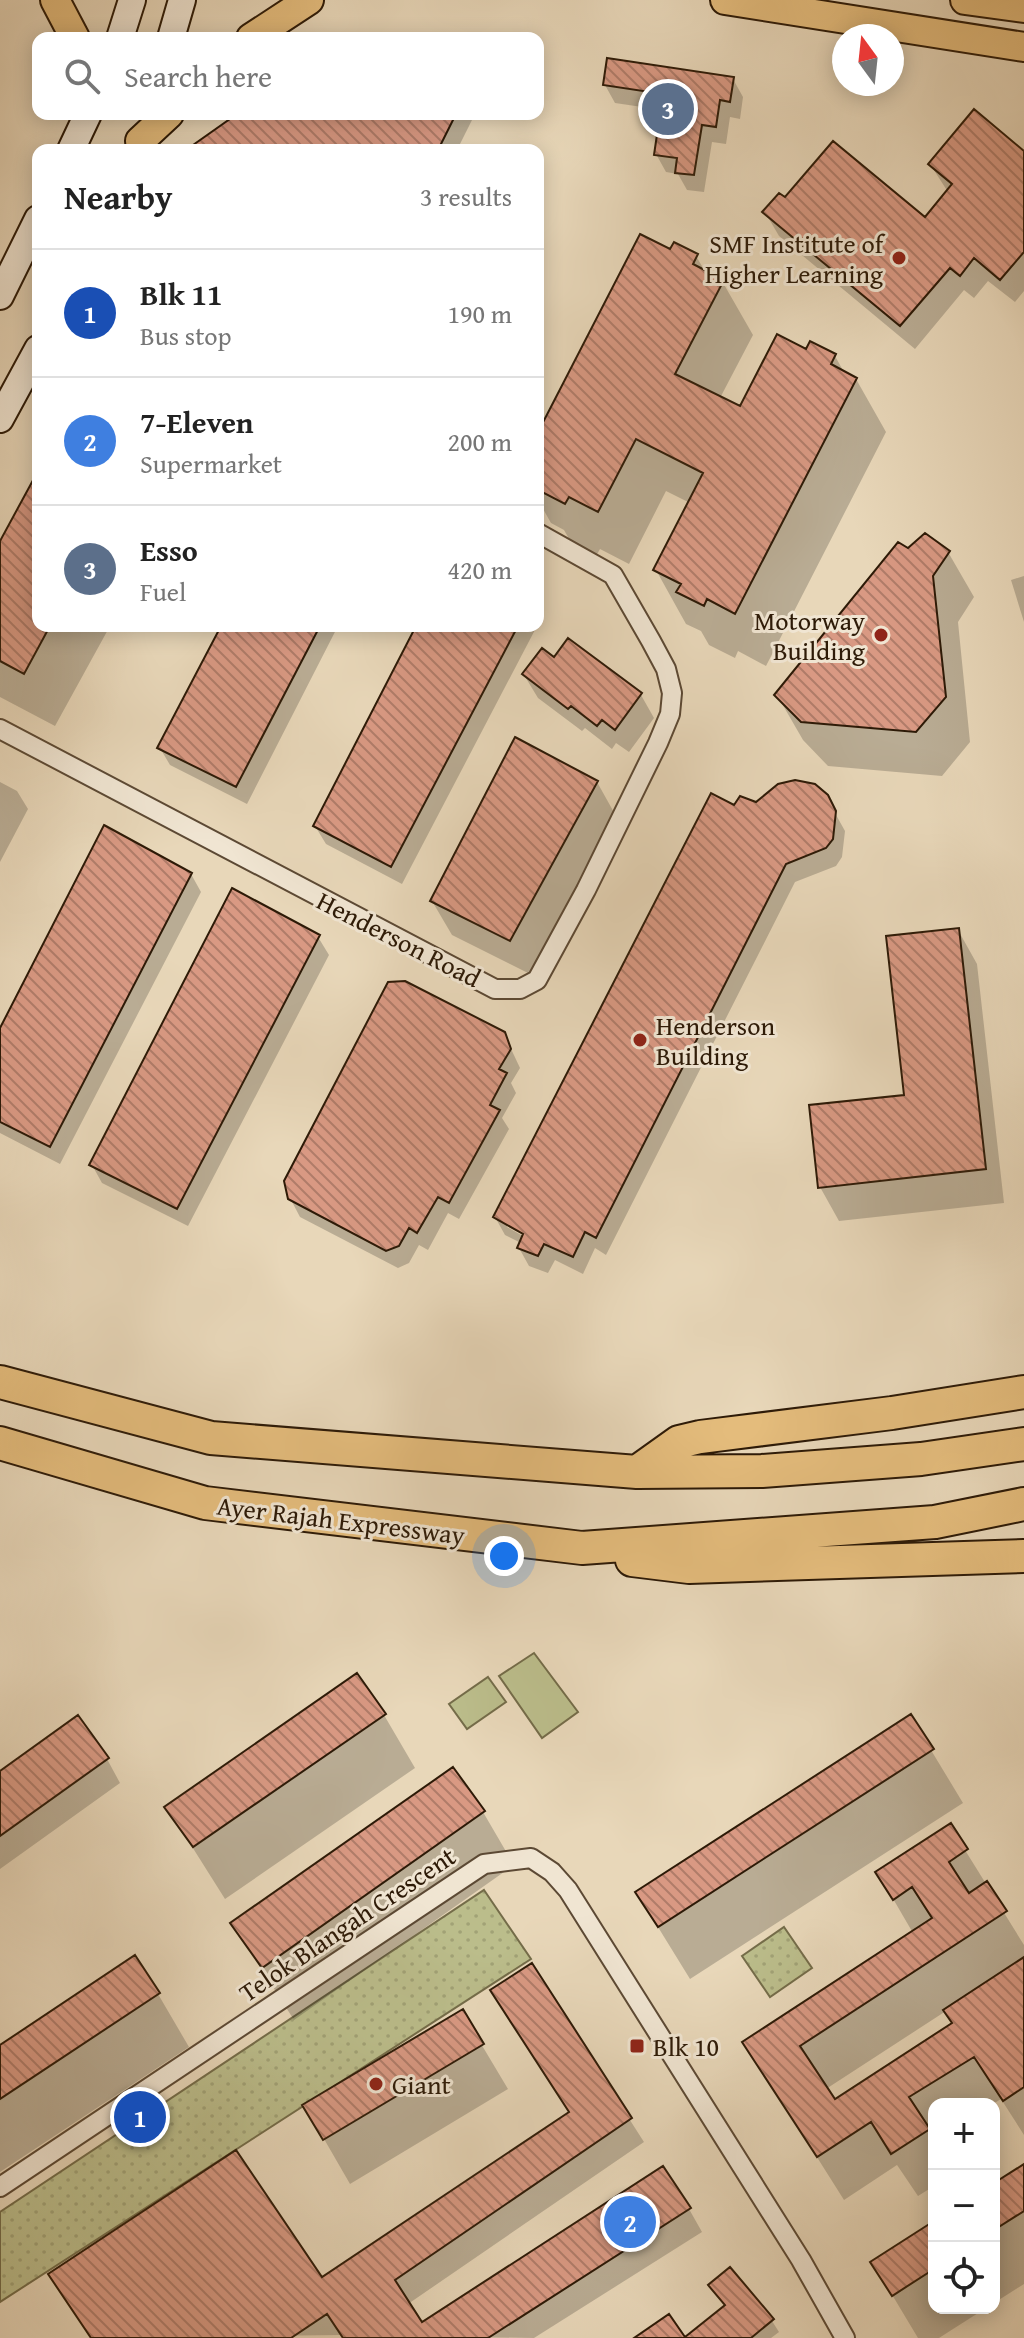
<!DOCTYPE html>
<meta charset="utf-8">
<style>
body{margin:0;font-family:"Gentium Book Plus",serif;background:#f6f6f6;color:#222}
.controls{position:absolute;right:24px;bottom:24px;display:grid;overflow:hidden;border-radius:16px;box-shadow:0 4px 20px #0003}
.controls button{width:72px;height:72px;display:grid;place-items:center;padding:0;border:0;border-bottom:2px solid #e0e0e0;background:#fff;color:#222;font:40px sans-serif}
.compass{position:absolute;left:832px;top:24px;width:72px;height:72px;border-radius:50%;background:#fff;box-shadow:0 4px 20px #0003;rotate:345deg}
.you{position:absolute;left:504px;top:1556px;width:28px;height:28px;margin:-20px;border:6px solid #fff;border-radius:50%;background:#1a73e8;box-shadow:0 0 0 12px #1a73e833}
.badge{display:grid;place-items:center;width:52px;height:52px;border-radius:50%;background:#ea580c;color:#fff;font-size:26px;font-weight:700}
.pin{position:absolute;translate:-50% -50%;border:4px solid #fff;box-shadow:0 2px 8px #0006}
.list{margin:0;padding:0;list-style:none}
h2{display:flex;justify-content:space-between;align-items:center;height:104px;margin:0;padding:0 32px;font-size:34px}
h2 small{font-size:26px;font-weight:400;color:#767676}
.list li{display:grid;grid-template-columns:52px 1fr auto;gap:24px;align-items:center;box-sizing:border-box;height:128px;padding:0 32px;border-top:2px solid #e0e0e0}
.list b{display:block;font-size:30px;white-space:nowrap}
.list p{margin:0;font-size:26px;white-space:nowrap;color:#767676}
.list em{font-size:26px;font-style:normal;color:#767676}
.icon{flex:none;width:44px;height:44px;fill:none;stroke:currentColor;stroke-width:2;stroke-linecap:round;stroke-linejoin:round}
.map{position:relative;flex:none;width:1024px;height:2338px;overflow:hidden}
.search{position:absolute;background:#fff;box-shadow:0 4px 20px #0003;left:32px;top:32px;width:512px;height:88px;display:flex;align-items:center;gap:20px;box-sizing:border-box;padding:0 28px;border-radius:16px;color:#767676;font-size:30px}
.panel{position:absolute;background:#fff;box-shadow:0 4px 20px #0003;left:32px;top:144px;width:512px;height:488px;border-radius:16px}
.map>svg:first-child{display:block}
</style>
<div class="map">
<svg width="1024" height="2338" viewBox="0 0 1024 2338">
<defs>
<pattern id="park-dots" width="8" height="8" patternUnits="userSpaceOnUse" patternTransform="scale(2)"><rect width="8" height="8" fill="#bbbd8b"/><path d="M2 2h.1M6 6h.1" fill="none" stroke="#a1a276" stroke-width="1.8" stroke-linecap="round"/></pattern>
<pattern id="building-back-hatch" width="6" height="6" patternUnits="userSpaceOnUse" patternTransform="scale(2)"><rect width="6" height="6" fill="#d99983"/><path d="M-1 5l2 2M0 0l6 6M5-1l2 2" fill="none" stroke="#b07c69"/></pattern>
</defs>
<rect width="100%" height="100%" fill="#e8d7b9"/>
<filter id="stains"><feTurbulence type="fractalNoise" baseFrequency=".0025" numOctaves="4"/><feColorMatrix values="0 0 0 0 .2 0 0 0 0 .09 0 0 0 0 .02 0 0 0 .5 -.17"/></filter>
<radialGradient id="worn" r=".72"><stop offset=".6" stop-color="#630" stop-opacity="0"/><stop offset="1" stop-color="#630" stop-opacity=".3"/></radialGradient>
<path fill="#bbbd8b" stroke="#746c49" stroke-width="2" d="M534,1653L578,1712L542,1738L499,1676Z
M488,1677L506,1702L467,1729L449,1704Z"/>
<path fill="url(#park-dots)" stroke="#746c49" stroke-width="2" d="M484,1890L531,1959L0,2302V2212Z
M784,1927L812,1968L770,1997L742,1956Z"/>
<path fill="#0003" fill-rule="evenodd" d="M733,79L743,97L740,119L730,117L726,144L712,142L704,192L687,190L678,174L666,172L656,154L659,138L648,119L649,108L615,103L605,85Z
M241,114H475L457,150H198Z
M1024,154V291L1015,302L988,281L974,298L964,290L915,349L779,236L765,212L785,200L925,220L948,192L930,164Z
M671,252L696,256L706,273L722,281L753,335L720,398L741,409L807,352L835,356L845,374L856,379L886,432L766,666L738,651L735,658L709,645L701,631L686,624L656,570L690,503L666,491L629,564L600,549L596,556L572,544L564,530L551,523L538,500V436Z
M38,476V626H110L55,726L0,697V545Z
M909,551L948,552L974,597L958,622L970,742L942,776L828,766L803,740L777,695Z
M1024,576V622L1011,580Z
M538,600L544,611L538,624Z
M223,626H338L247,804L170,765L160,748Z
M418,626H537L402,884L326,844L315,826Z
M554,660L641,695L654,718L629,752L616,743L612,749L585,728L582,731L538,698L524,675Z
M0,782L17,791L28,809L0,862Z
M597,782L616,816L530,974L452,935L432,901Z
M826,797L845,831L842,857L836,866L795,882L606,1255L595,1248L583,1274L555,1260L548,1273L529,1266L519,1248L521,1243L505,1235L495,1217L734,808ZM507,1223L532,1237L530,1240L507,1227Z
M191,874L201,892L60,1164L0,1133V1032Z
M958,930L977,964L1004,1203L839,1221L820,1187L906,1096Z
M318,937L329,955L188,1226L102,1183L92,1165Z
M389,984L504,1034L520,1068L511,1083L516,1093L502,1118L509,1129L459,1219L448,1213L428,1250L419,1245L409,1263L398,1268L300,1217L290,1198L286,1181Z
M384,1715L415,1768L225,1899L167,1807Z
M911,1717L963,1803L690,1979L637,1893Z
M107,1759L120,1783L0,1869V1774Z
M483,1812L514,1865L294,2020L233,1924Z
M950,1826L1024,1945V2135L1001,2099L993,2104H934V2186L918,2196L897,2165L844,2200L745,2043L913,1933L878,1873ZM946,2011L954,2025L834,2102L826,2089Z
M531,1966L644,2142L408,2304L421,2325L689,2209L702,2232L534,2338L342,2335L91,2338L64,2297L321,2280L571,2113Z
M158,1994L189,2047L0,2172V2047Z
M462,2012L508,2089L350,2184L305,2106Z
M1024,2166V2284L994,2303V2185Z
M934,2224V2308H986L939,2338H918L873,2263Z
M730,2270L772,2321L779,2332L771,2338H717L725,2306L711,2286Z"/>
<path fill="url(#building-back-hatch)" stroke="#2d1a07" stroke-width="2" d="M607,58L734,77L730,102L720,100L716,127L702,125L694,175L675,173L677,158L654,155L659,121L646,119L650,92L603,85Z
M974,109L1024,151V252L1000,280L974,258L960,276L950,268L900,326L762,212L779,193L785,197L833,141L925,217L952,184L928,164Z
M237,114H456L438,150H186Z
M640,234L670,249L674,242L698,254L693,264L724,280L675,374L740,406L777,334L806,349L810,341L836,354L831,364L857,378L735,614L707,599L704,606L676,592L681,584L653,570L703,473L636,439L598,512L569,497L565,504L538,490V432Z
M38,471V626H50L24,674L0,661V541Z
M925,533L950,551L933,576L946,697L916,732L801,722L774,695L898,542L908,548Z
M221,626H320L236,787L157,748Z
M416,626H518L391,867L313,826Z
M568,638L642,693L615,730L602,720L597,726L571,706L568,709L522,674L542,648L554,657Z
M515,737L598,781L510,941L430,901Z
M795,780L815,784L828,795L836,811L833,839L826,848L786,864L596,1238L585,1232L573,1257L544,1244L538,1256L517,1248L523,1234L493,1217L711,793L734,805L740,796L756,802L778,784Z
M104,825L192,873L50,1147L0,1122V1028Z
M232,888L320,935L177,1209L89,1165Z
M959,928L986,1169L818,1188L809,1105L904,1095L886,936Z
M405,981L505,1032L511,1049L499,1069L507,1073L490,1105L500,1110L449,1203L438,1197L417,1233L409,1228L399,1246L386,1251L288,1199L284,1181L388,982Z
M357,1673L386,1714L193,1847L164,1807Z
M911,1714L934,1749L658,1927L635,1892Z
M78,1715L109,1758L0,1836V1771Z
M453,1767L485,1811L262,1968L230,1923Z
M951,1823L968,1849L949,1862L969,1893L987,1881L1007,1911L800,2046L835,2099L952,2023L943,2010L1024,1957V2087L1003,2101L974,2057L909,2097L930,2129L891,2154L871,2122L817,2157L742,2042L932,1918L912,1887L893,1900L875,1872Z
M135,1955L160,1993L0,2099V2045Z
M532,1963L632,2118L395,2280L422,2322L663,2166L691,2208L488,2338H343L327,2314L291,2338H91L48,2274L236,2150L322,2277L569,2112L490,1990Z
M463,2009L484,2044L323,2140L302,2105Z
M1024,2164V2211L994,2230V2183Z
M934,2221V2269L892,2296L870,2262Z
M730,2267L774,2319L751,2338H634L669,2314L685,2337L725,2305L708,2285Z"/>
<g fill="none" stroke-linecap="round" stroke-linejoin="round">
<defs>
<path id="minor" d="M0,729L495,989H520L537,980L586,890L658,743L670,714L672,693L666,669L651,641L613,575L538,533
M0,2187L484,1864L531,1858L552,1872L568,1890L801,2260L845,2338"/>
<path id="secondary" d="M120,38L132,0
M171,38L182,0
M71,150L88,114
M0,296L38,219
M0,419L38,349"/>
<path id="primary" d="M55,0L75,38
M725,0L1024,47
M965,0L1024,8
M251,38L309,0
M140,141L169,114"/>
<path id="motorway" d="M0,1382L211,1438L637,1472L762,1471L921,1459L1024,1444
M0,1443L205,1503L582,1548L935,1522L1024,1504
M637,1472L679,1442L700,1437L892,1413L1024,1392
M632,1560L689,1567L1024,1556"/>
</defs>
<use href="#minor" stroke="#5c4934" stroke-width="22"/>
<use href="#secondary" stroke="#2d1a07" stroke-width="30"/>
<use href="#primary" stroke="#2d1a07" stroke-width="32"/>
<use href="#motorway" stroke="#2d1a07" stroke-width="36"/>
<use href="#minor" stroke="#f0e5d2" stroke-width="18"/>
<use href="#secondary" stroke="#f0e5d2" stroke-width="26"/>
<use href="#primary" stroke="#e4bc7c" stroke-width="28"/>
<use href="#motorway" stroke="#e4bc7c" stroke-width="32"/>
</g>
<g fill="#8f2418" stroke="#f0e5d2" stroke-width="3">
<circle cx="899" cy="258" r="8"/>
<circle cx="881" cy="635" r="8"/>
<circle cx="640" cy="1040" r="8"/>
<rect x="629" y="2038" width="16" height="16" rx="4"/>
<circle cx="376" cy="2084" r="8"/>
</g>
<g text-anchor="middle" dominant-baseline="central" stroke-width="6" stroke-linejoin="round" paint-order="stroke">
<g font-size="26" fill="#2d1a07" stroke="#f0e5d2" text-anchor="start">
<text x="883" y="243" text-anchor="end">SMF Institute of<tspan x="883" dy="30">Higher Learning</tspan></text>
<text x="865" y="620" text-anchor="end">Motorway<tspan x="865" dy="30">Building</tspan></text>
<text x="656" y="1025">Henderson<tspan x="656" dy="30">Building</tspan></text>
<text x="653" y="2046">Blk 10</text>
<text x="392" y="2084">Giant</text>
</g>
<g font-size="26" fill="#2d1a07" stroke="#f0e5d2">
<text transform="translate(399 939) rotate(27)">Henderson Road</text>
<text transform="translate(341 1520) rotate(7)">Ayer Rajah Expressway</text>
<text transform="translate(347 1924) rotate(-34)">Telok Blangah Crescent</text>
</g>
</g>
<rect width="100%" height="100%" filter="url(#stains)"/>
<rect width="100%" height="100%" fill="url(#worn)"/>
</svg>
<div class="controls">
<button>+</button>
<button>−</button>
<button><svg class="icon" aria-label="locate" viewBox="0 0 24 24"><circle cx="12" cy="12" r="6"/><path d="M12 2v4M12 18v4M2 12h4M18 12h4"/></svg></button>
</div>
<svg class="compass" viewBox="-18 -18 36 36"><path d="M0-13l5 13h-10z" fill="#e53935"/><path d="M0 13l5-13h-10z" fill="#767676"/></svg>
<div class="you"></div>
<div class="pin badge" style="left:140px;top:2117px;background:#1a4fb4">1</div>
<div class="pin badge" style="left:630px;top:2222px;background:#3f7fe0">2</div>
<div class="pin badge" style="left:668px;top:109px;background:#5c6f8a">3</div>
<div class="search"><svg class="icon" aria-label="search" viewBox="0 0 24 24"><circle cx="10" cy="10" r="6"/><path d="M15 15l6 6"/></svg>Search here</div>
<section class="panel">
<h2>Nearby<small>3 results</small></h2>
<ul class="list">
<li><span class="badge" style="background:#1a4fb4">1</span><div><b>Blk 11</b><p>Bus stop</p></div><em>190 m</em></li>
<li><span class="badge" style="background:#3f7fe0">2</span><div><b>7-Eleven</b><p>Supermarket</p></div><em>200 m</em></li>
<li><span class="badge" style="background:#5c6f8a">3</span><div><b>Esso</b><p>Fuel</p></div><em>420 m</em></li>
</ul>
</section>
</div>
